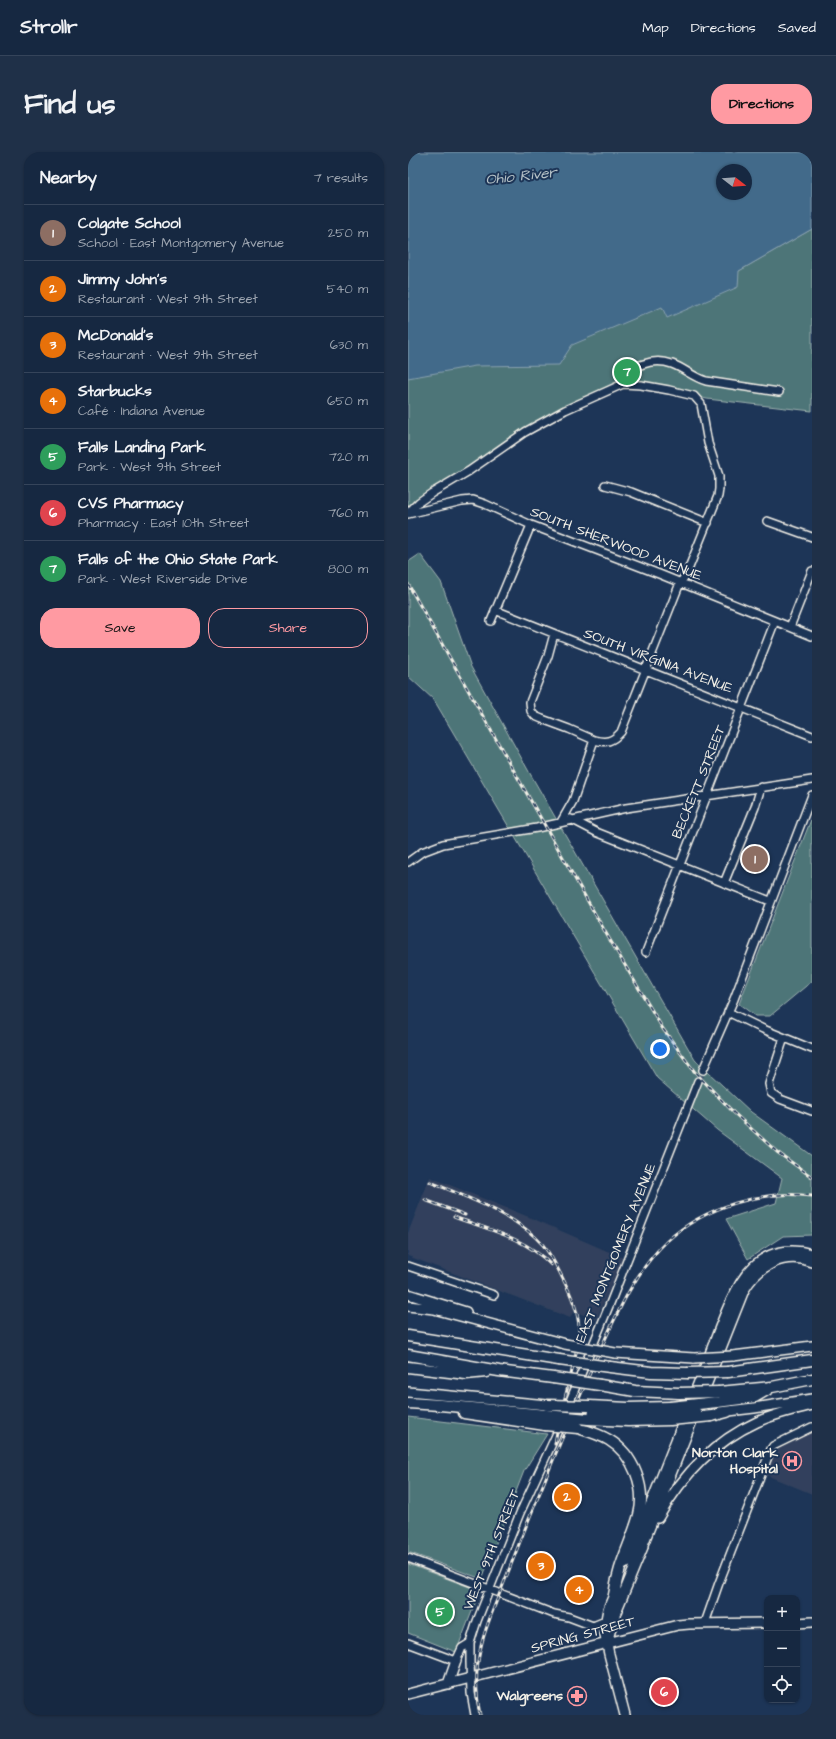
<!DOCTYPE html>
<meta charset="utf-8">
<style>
body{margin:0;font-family:"Architects Daughter",sans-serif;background:#1f3048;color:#f1f3f6}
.controls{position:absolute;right:12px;bottom:12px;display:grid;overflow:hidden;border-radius:8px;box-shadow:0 1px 3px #0004}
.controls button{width:36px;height:36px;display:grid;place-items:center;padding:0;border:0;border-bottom:1px solid #35445a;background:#162841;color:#f1f3f6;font:20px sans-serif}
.compass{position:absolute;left:308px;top:12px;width:36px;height:36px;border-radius:50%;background:#162841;box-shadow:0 1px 3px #0004;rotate:107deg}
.you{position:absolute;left:252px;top:897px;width:14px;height:14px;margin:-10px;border:3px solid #fff;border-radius:50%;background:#1a73e8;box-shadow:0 0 0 6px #1a73e833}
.badge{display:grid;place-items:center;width:26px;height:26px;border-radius:50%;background:#ff9aa2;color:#fff;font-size:13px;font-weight:700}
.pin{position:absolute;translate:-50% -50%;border:2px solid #fff;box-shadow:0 1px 4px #0006}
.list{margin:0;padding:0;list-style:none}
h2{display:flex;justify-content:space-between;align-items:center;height:52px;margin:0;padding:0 16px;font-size:17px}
h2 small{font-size:13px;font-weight:400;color:#9ea6b1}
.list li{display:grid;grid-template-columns:26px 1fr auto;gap:12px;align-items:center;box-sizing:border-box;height:56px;padding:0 16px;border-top:1px solid #35445a}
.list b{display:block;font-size:15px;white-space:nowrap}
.list p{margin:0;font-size:13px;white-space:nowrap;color:#9ea6b1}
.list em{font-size:13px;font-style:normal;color:#9ea6b1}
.actions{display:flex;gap:8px;padding:12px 16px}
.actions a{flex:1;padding:9px 0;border:1px solid #ff9aa2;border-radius:16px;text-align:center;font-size:14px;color:#ff9aa2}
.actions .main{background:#ff9aa2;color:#111}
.icon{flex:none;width:22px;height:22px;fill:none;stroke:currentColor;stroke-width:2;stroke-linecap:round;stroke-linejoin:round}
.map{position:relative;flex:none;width:404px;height:1563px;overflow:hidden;border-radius:16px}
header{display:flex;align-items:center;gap:24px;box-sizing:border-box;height:56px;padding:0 20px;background:#162841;border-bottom:1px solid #35445a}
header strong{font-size:19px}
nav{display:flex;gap:22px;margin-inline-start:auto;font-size:14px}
.intro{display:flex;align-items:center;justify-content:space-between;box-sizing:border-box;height:96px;padding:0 24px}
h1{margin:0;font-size:28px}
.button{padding:10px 18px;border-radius:16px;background:#ff9aa2;color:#111;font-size:14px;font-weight:700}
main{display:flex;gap:24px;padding:0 24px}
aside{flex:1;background:#162841;border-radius:16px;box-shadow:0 1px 3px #0004}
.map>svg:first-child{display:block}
</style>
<header>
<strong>Strollr</strong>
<nav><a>Map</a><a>Directions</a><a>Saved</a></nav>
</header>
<div class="intro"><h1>Find us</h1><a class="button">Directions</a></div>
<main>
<aside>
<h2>Nearby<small>7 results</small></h2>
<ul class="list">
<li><span class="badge" style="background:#8d6e63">1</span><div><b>Colgate School</b><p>School · East Montgomery Avenue</p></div><em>250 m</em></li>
<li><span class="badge" style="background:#e8710a">2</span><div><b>Jimmy John's</b><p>Restaurant · West 9th Street</p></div><em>540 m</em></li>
<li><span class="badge" style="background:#e8710a">3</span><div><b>McDonald's</b><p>Restaurant · West 9th Street</p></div><em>630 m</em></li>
<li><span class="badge" style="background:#e8710a">4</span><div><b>Starbucks</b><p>Café · Indiana Avenue</p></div><em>650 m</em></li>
<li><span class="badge" style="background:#2e9e5b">5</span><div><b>Falls Landing Park</b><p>Park · West 9th Street</p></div><em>720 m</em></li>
<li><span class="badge" style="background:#e0444e">6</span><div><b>CVS Pharmacy</b><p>Pharmacy · East 10th Street</p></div><em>760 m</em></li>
<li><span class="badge" style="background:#2e9e5b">7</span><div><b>Falls of the Ohio State Park</b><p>Park · West Riverside Drive</p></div><em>800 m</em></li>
</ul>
<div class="actions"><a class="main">Save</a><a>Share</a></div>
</aside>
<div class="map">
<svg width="404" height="1563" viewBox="0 0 404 1563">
<rect width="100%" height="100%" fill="#1d3557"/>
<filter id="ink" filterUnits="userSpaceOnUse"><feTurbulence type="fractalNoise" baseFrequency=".025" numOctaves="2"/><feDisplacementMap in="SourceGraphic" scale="8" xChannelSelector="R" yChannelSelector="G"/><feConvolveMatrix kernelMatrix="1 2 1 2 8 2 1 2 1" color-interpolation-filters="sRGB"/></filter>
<g filter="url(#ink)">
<path fill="#31415d" d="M22,1025L128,1068L215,1106L188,1168L166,1159L162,1166L0,1104V1081Z
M404,1278V1342L358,1323L368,1296Z"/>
<path fill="#4d7578" stroke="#a0b3b0" d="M404,77V259L299,247L215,226L117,280L0,361V124L331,119Z
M12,402L33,430L63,515L120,618L287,908L343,960L404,1004V1083L375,1084L340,1107L318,1067L368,1051L374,1026L309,978L249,926L26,548L0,524V410Z
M404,665V829L362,864H347L331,852Z
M0,1265L139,1282L116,1319L74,1427L0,1400Z
M0,1412L72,1439L48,1500L0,1481Z"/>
<path fill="#426b8a" stroke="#89a1b0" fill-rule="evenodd" d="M0,0H404V77L331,119L330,135L259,166L254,155L164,193L151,213L67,214L0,226ZM314,18H338V42H314Z"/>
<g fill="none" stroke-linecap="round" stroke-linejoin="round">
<path stroke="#3d516d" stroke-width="7" stroke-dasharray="7 3.5" stroke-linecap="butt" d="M290,929L295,918"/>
<defs>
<path id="minor" d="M215,232C219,212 247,206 264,212C277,217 285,225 298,229L371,240
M197,333L223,340L300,371
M0,361L11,350L24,341L61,319L117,280L157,258L215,232L233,233L261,238L286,244L293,252L300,291L311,324V337L310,344L278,423L272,431L213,580C204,590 198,591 186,588L165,649L153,670
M0,362L54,349L65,348L77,352L123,373L251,422L404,484
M359,369L404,385
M87,458L404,584
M83,469L123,373
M382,475L404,419
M146,482L140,504L122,550L123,559L127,564L134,567L161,577L186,588
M163,667L188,680L362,749
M0,710L14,700L35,692L129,676L218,656L404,628
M316,731L347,655L353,635
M238,800L367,469
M320,860L355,877L404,897
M376,886L361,932L363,941L372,947L404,959
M295,918L326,847L404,643
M0,1114L86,1143
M0,1406L146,1462L161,1465L185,1474L197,1469
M297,1471L311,1431L363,1297L365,1294L404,1275
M0,1491L48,1509L54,1496L62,1491
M67,1563L63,1541L62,1510V1491L69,1469L112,1361L148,1283L203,1149L290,929"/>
<path id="major" d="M0,1142L58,1160
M0,1154L26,1157L157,1192
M207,1201L286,1206
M325,1204L404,1194
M0,1240L139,1253
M180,1259L220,1262H262
M312,1260L346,1256L404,1247
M250,1366C273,1325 305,1290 349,1270C366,1262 386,1258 404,1253
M232,1400L336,1138C350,1114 376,1099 404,1110
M219,1411C247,1343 273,1275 300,1207C310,1181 325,1134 345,1115C361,1099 383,1096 404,1102
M208,1438L200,1457L196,1478L201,1502L217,1563
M389,1471L404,1470
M199,1490L208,1460L235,1395
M40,1532L48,1509
M0,1542L270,1473L281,1472L359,1471"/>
<path id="highway" d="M0,1184L151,1208
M0,1203L91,1219L145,1226
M0,1215L58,1222L78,1220
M202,1215L243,1220L279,1221
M320,1220L404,1208
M192,1233L227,1239L271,1241
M311,1240L364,1235L404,1227
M309,1250L347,1245L359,1238
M0,1251L32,1253L138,1263
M181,1254L220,1256L262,1255
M56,1261L137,1273
M304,1264L319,1260
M180,1267L220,1269L262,1268
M170,1276C180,1279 191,1282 201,1288C226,1303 238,1336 231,1363C223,1392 210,1412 206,1443"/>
</defs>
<use href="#minor" stroke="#f4f1e8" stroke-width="10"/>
<use href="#major" stroke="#f4f1e8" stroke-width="12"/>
<use href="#highway" stroke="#f4f1e8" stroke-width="13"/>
<use href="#minor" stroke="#1d3557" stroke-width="7"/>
<use href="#major" stroke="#1d3557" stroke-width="9"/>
<use href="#highway" stroke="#1d3557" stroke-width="10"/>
<defs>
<path id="rail" d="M0,432L199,783L255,877L286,919L326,961L369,1000L404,1025
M22,1030C58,1045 109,1063 135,1093C145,1105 151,1119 158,1133C165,1147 172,1165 171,1182C167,1219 152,1254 147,1292
M17,1048L57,1063
M46,1065C79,1077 118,1086 143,1113
M72,1563C68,1542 67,1520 72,1499C76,1478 85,1458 93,1438C102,1416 110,1394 119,1372C141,1317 164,1262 188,1207C207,1166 226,1120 259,1089C296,1055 355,1037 404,1044"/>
</defs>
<use href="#rail" stroke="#f4f1e8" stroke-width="3"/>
<use href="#rail" stroke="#1d3557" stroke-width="1.5" stroke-dasharray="4.5" stroke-linecap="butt"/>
<defs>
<path id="major-bridge" d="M157,1192L207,1201
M286,1206L325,1204
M262,1262L289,1261"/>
<path id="highway-bridge" d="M151,1208L202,1215
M279,1221L320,1220
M145,1226L192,1233
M271,1241L311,1240
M139,1253L181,1254
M262,1255L309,1250
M138,1263L180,1267
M262,1268L304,1264
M137,1273L170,1276"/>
</defs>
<use href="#major-bridge" stroke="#f4f1e8" stroke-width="12" stroke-linecap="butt"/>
<use href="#highway-bridge" stroke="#f4f1e8" stroke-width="13" stroke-linecap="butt"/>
<use href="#major-bridge" stroke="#1d3557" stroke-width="9"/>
<use href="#highway-bridge" stroke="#1d3557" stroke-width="10"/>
</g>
</g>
<defs>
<symbol id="hospital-ring" viewBox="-11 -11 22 22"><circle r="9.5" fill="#1d3557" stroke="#ff9aa2" stroke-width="1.5"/><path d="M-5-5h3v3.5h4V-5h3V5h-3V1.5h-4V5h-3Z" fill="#ff9aa2"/></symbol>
<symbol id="pharmacy-ring" viewBox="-11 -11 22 22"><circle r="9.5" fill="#1d3557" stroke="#ff9aa2" stroke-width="1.5"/><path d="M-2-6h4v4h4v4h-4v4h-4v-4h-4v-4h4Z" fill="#ff9aa2"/></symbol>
</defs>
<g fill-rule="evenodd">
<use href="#hospital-ring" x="373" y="1298" width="22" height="22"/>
<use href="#pharmacy-ring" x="158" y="1533" width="22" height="22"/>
</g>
<g text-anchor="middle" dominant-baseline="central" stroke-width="4" stroke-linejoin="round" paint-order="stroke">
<g font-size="14" fill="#f4f1e8" stroke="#1d3557">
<text transform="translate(208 392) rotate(21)">SOUTH SHERWOOD AVENUE</text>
<text transform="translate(250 509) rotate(21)">SOUTH VIRGINIA AVENUE</text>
<text transform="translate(291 630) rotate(-68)">BECKETT STREET</text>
<text transform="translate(208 1101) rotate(-68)">EAST MONTGOMERY AVENUE</text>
<text transform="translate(84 1398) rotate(-68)">WEST 9TH STREET</text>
<text transform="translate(175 1483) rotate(-15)">SPRING STREET</text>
</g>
<g font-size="14" font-weight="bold" fill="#f4f1e8" stroke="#1d3557" text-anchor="end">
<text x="370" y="1301">Norton Clark<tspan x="370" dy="16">Hospital</tspan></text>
<text x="155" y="1544">Walgreens</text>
</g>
<g font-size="15" font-style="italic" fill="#b6c2c7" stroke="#1d3557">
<text transform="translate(113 24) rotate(-6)">Ohio River</text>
</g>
</g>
</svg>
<div class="controls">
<button>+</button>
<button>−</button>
<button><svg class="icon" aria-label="locate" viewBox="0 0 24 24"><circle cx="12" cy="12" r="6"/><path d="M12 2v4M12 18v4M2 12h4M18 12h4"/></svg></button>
</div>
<svg class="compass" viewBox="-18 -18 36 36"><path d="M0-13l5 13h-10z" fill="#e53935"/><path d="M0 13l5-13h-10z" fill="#9ea6b1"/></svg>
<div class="you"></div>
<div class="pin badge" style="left:347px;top:707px;background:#8d6e63">1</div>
<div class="pin badge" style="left:159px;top:1345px;background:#e8710a">2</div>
<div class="pin badge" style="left:133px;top:1414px;background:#e8710a">3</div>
<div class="pin badge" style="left:171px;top:1438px;background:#e8710a">4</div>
<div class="pin badge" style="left:32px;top:1460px;background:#2e9e5b">5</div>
<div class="pin badge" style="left:256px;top:1540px;background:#e0444e">6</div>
<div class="pin badge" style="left:219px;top:220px;background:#2e9e5b">7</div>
</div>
</main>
